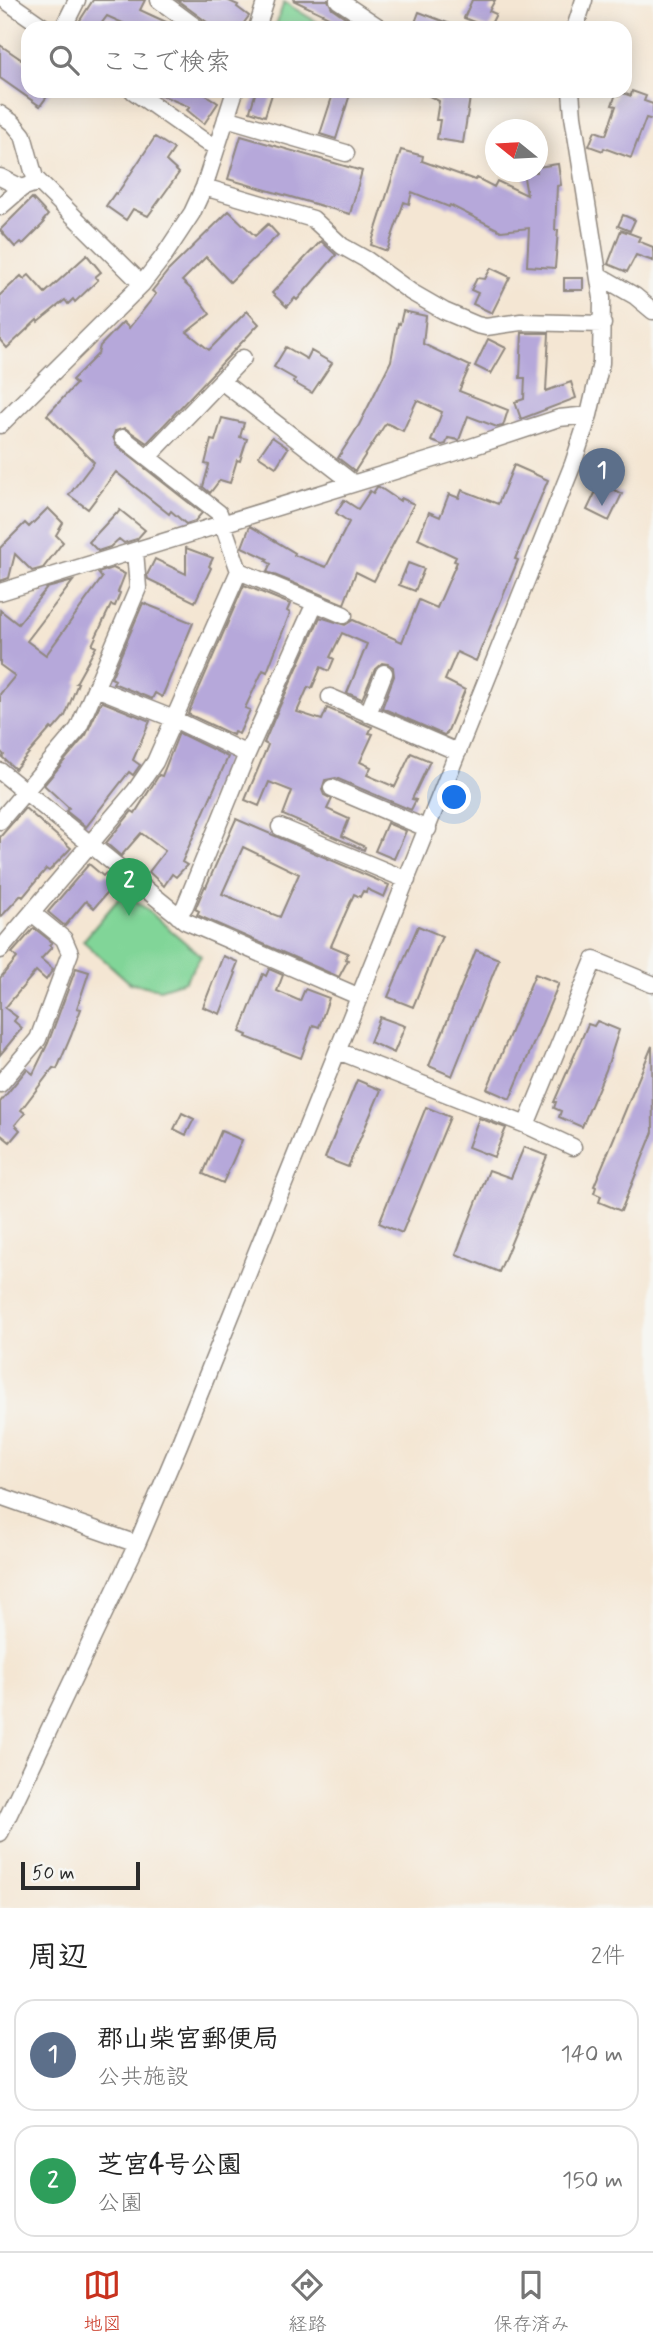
<!DOCTYPE html>
<html lang="ja">
<meta charset="utf-8">
<style>
body{margin:0;font-family:Mynerve,"Klee One",sans-serif;background:#f6f6f6;color:#222}
.compass{position:absolute;left:485px;top:119px;width:63px;height:63px;border-radius:50%;background:#fff;box-shadow:0 4px 18px #0003;rotate:288deg}
.scale{position:absolute;left:21px;bottom:18px;width:119px;box-sizing:border-box;padding-left:7px;border:4px solid #2b2b2b;border-top:0;font-size:19px;line-height:24px;white-space:nowrap;color:#2b2b2b;-webkit-text-stroke:5px #f6f6f2;paint-order:stroke}
.you{position:absolute;left:455px;top:798px;width:24px;height:24px;margin:-18px;border:5px solid #fff;border-radius:50%;background:#1a73e8;box-shadow:0 0 0 10px #1a73e833}
.badge{display:grid;place-items:center;width:46px;height:46px;border-radius:50%;background:#c8321e;color:#fff;font-size:23px;font-weight:700}
.pin{position:absolute;translate:-50% -58px;filter:drop-shadow(0 2px 4px #0008)}
.pin::after{content:'';position:absolute;top:37px;width:24px;height:21px;background:inherit;clip-path:polygon(0 0,100% 0,50% 100%)}
.list{margin:0;padding:0;list-style:none}
h2{display:flex;justify-content:space-between;align-items:center;height:91px;margin:0;padding:0 28px;font-size:30px}
h2 small{font-size:23px;font-weight:400;color:#767676}
.list li{display:grid;grid-template-columns:46px 1fr auto;gap:21px;align-items:center;box-sizing:border-box;height:112px;margin:0 14px 14px;padding:0 14px;border:2px solid #e0e0e0;border-radius:21px}
.list b{display:block;font-size:26px;white-space:nowrap}
.list p{margin:0;font-size:23px;white-space:nowrap;color:#767676}
.list em{font-size:23px;font-style:normal;color:#767676}
.icon{flex:none;width:38px;height:38px;fill:none;stroke:currentColor;stroke-width:2;stroke-linecap:round;stroke-linejoin:round}
.map{position:relative;flex:none;width:653px;height:1908px;overflow:hidden}
.search{position:absolute;background:#fff;box-shadow:0 4px 18px #0003;left:21px;right:21px;top:21px;height:77px;display:flex;align-items:center;gap:18px;box-sizing:border-box;padding:0 24px;border-radius:21px;color:#767676;font-size:26px}
.sheet{height:343px;background:#fff}
nav{display:flex;justify-content:space-around;align-items:center;box-sizing:border-box;height:98px;border-top:2px solid #e0e0e0;background:#fff;font-size:19px;color:#767676}
nav a{display:grid;justify-items:center;gap:4px}
nav .on{color:#c8321e}
.map>svg:first-child{display:block}
</style>
<div class="map">
<svg width="653" height="1908" viewBox="0 0 653 1908">
<rect width="100%" height="100%" fill="#f6f6f2"/>
<filter id="ink" filterUnits="userSpaceOnUse"><feTurbulence type="fractalNoise" baseFrequency=".0143" numOctaves="2"/><feDisplacementMap in="SourceGraphic" scale="14" xChannelSelector="R" yChannelSelector="G"/><feConvolveMatrix kernelMatrix="1 2 1 2 8 2 1 2 1" color-interpolation-filters="sRGB"/></filter>
<filter id="wash" filterUnits="userSpaceOnUse"><feTurbulence type="fractalNoise" baseFrequency=".00686" numOctaves="4" result="noise"/><feDisplacementMap in="SourceGraphic" scale="28" xChannelSelector="R" yChannelSelector="G"/><feGaussianBlur stdDeviation="1.57" result="paint"/><feColorMatrix in="noise" values="0 0 0 0 0 0 0 0 0 0 0 0 0 0 0 0 0 1.4 0 .05"/><feComposite in="paint" operator="in"/></filter>
<g filter="url(#wash)">
<rect width="100%" height="100%" fill="#f4e6d3"/>
<path fill="#81d598" stroke="#568062" stroke-width="2" d="M284,2L325,27V28H275Z
M125,891L201,956L185,981L160,989L130,983L83,941Z"/>
<g id="blocks">
<path fill="#b6a8da" fill-rule="evenodd" d="M93,0H145L140,10L179,28H134L107,16L98,28H75Z
M177,0H227L238,5L237,7L249,16L240,28H215Z
M293,0H328L332,8L352,22L349,28H331L335,20Z
M472,0H495L489,11L496,14L489,28L464,18Z
M419,12L458,27V28H413Z
M0,45L28,64V91H51L40,106L0,78Z
M151,91H200L218,103L204,124L187,110L190,107Z
M256,91H273L265,116L250,111Z
M334,91H351L336,139L320,134Z
M420,91H471L463,143L437,139L440,120H436L439,101Z
M617,91L631,96L632,91L646,96L644,101L653,104V120L646,118L631,158L604,148L603,151L589,146L595,131L606,135L616,106L612,105Z
M241,136L362,171L350,214L228,179Z
M155,137L174,149L166,161L179,173L148,216L133,209L126,220L106,206L115,193L117,194Z
M401,150L423,156L422,161L461,175L475,180L477,178L494,187L497,181L527,195L523,172H537V167L558,164L561,185L557,186L555,230H558L555,268L527,266L529,228L501,231L450,205L449,207L412,192L409,204L404,202L387,251L371,245Z
M32,198L48,215L43,221L44,223L23,244L21,242L15,247L0,230Z
M229,211L255,236L268,224L278,235L230,282L206,257L182,281L192,290L210,314L187,332L209,350L247,311L259,324L147,443L125,428L115,431L113,437L117,446L202,513L195,521L186,524L171,511L169,514L116,472L88,509L69,495L94,462L47,415L76,384L72,380L98,354L100,346L123,322L129,328L156,294L152,291L168,271Z
M623,215L635,220L630,231L618,226Z
M621,230L640,237L638,241L653,247V261L636,255L627,272L608,264Z
M321,241L336,255L297,300L295,298L287,307L272,293Z
M87,255L101,272L95,277L98,280L75,302L73,299L68,304L65,300L38,322L37,320L7,348L0,340V295L21,276L24,279L29,275L45,293Z
M491,268L510,277L492,313L473,304L478,293L471,290L477,278L485,279Z
M564,278H583V290H564Z
M403,311L426,316L423,344L470,366L459,391L508,410L503,426L497,427L468,416L459,440L448,438L446,444L442,445L431,441L442,412L417,400L403,431L386,423L355,471L338,458L359,425L391,361L398,323L400,324Z
M522,333H549L546,391L571,382L576,398L521,419L515,402L524,399L525,378H520Z
M488,339L506,348L491,374L475,366Z
M286,347L307,359L311,351L332,363L312,393L293,382L295,379L274,367Z
M222,418L244,423L240,437L247,439L240,461L237,460L230,483L220,480L210,493L203,487L209,465L205,464L211,440L215,441Z
M272,437L288,448L276,467L259,456Z
M514,465L548,480L515,559L518,560L476,661L457,652L445,680L465,690L447,733L444,735L382,708L394,676L393,667L388,664L382,663L375,669L362,699L347,693L367,644L342,633L330,657L334,659L329,671L321,667L312,688L308,687L297,712L322,720L327,708L372,727L369,733L373,734L360,762L371,767L367,775L395,787L411,753L430,761L412,799L416,800L411,810L336,778L325,780L322,790L324,795L332,799L327,809L349,819L342,836L365,847L364,850L283,815L292,791L269,782L259,806L245,800L268,745L264,743L274,719L320,617L345,625L353,620L402,642L419,600L437,608L457,562L454,561L456,557L418,539L429,512L440,517L449,494L459,498L462,490L498,504Z
M377,487H379L400,501L401,498L414,504L374,581L356,572L344,604L267,572L271,564L266,561L268,559L242,547L250,526L295,553L294,555L326,567L349,522L336,513L344,500L358,509L370,491L373,493Z
M608,487L622,494L609,521L587,510L597,489L605,493Z
M48,508L63,523L56,535L63,542L43,568L32,571L15,554L9,578L0,581V548L25,523L29,527Z
M120,510L145,530L137,539L124,543L119,539L110,547L98,551L89,542L116,513L117,514Z
M186,548L213,558L209,566L211,568L195,602L148,579L147,575L155,559L186,574Z
M408,563L424,569L415,591L399,585Z
M113,568L125,574L118,592L120,593L115,606L111,605L92,645L96,647L76,683H78L65,716L53,730L51,728L15,769L2,757L4,755L0,751V694L15,676L0,665V610L18,624L47,588L73,581L27,641L46,655L102,578L98,573Z
M244,585L290,604L287,611L290,613L267,672L263,670L245,708L250,710L239,734L234,732L233,735L188,714Z
M143,603L193,623L162,697L155,693L152,699L113,683L115,680L111,678Z
M103,702L150,721L133,760L140,765L133,775L129,772L86,827L66,811L69,808L44,785L86,735L100,704Z
M179,733L228,757L182,862L187,865L176,877L172,874L164,886L149,872L165,851L141,833L121,856L106,843L132,811L135,813L159,775L162,776Z
M25,808L71,848L49,871L46,869L23,897L21,895L0,918V837Z
M236,819L389,885L384,897L367,889L366,892L363,891L360,897L354,894L331,946L348,953L345,959L348,960L339,977L197,915L199,911L195,909L205,886L206,887ZM243,847L299,874L280,917L222,894Z
M387,823L406,831L394,859L375,851Z
M89,864L103,876L106,873L116,882L94,908L86,901L65,926L48,912Z
M418,926L442,936L413,1007L388,997Z
M34,928L52,942L49,945L52,947L41,959L53,969L46,980L36,971L5,1008L17,1017L14,1021L22,1028L0,1055V978L17,958L12,953Z
M476,950L499,959L452,1076L429,1066Z
M223,956L238,962L234,972L236,973L220,1014L203,1007Z
M76,968L89,972L77,1008L81,1009L71,1036L57,1069L53,1068L21,1110L25,1113L15,1125L20,1130L10,1142L0,1134V1102L27,1069L33,1074L48,1043Z
M269,969L283,975L277,991L300,1001L305,989L329,998L319,1027L313,1025L301,1058L246,1037L247,1035L240,1032L263,974L266,976Z
M535,974L559,983L510,1099L487,1089Z
M380,1017L405,1026L394,1053L370,1042Z
M597,1021L619,1030L606,1070L582,1127L559,1117L561,1111L554,1108L556,1102H554L588,1024L594,1026Z
M652,1046L653,1132L621,1211L599,1202L601,1196L594,1193L596,1187L594,1186Z
M357,1080L381,1090L348,1167L325,1158Z
M426,1107L450,1117L402,1233L379,1223Z
M182,1113L194,1119L186,1135L174,1129Z
M479,1118L506,1128L494,1157L468,1147Z
M221,1131L242,1140L223,1183L203,1174Z
M524,1147L547,1156L499,1272L456,1254L489,1170L511,1178Z"/>
</g>
</g>
<g filter="url(#ink)">
<use href="#blocks" fill-opacity="0" stroke="#90887f" stroke-width="2"/>
<g fill="none" stroke-linecap="round" stroke-linejoin="round">
<defs>
<path id="minor" d="M5,0L45,28
M159,0L197,28
M338,0L380,28
M63,28L77,0
M257,28L266,0
M575,28L584,0
M133,91L204,141L217,147
M0,114L13,123L23,135L35,178L142,284
M226,118L346,153
M0,177L22,188L39,182
M204,187L313,219L342,246L367,260L411,292L444,311L477,325L486,327L521,322L603,324
M0,207L22,188
M600,276L635,296L653,311
M221,381L353,483
M0,425L142,284L163,257L192,213L204,187L235,91
M148,457L243,358
M239,571L344,615
M0,592L450,454L559,418L589,415
M96,688L174,719L247,754
M330,697L458,752
M368,714L384,673
M0,771L185,921L360,997
M332,788L428,829
M0,821L78,729L138,588L135,551
M280,827L407,880
M178,916L185,906L247,754L315,603
M0,950L135,791L155,762L239,571L219,513L123,438
M338,1051L526,1125L573,1147
M0,1084L38,1039L70,953L64,939L32,913
M526,1125L594,960L652,984
M0,1496L137,1544
M0,1833L137,1544L179,1445L505,634L573,464L589,415L601,363L602,298L573,116L571,91"/>
</defs>
<use href="#minor" stroke="#90887f" stroke-width="19"/>
<use href="#minor" stroke="#fff" stroke-width="16"/>
</g>
</g>
</svg>
<svg class="compass" viewBox="-18 -18 36 36"><path d="M0-13l5 13h-10z" fill="#e53935"/><path d="M0 13l5-13h-10z" fill="#767676"/></svg>
<div class="scale">50 m</div>
<div class="you"></div>
<div class="pin badge" style="left:602px;top:506px;background:#5c6f8a">1</div>
<div class="pin badge" style="left:129px;top:916px;background:#2e9e5b">2</div>
<div class="search"><svg class="icon" aria-label="search" viewBox="0 0 24 24"><circle cx="10" cy="10" r="6"/><path d="M15 15l6 6"/></svg>ここで検索</div>
</div>
<section class="sheet">
<h2>周辺<small>2件</small></h2>
<ul class="list">
<li><span class="badge" style="background:#5c6f8a">1</span><div><b>郡山柴宮郵便局</b><p>公共施設</p></div><em>140 m</em></li>
<li><span class="badge" style="background:#2e9e5b">2</span><div><b>芝宮4号公園</b><p>公園</p></div><em>150 m</em></li>
</ul>
</section>
<nav>
<a class="on"><svg class="icon" aria-label="map" viewBox="0 0 24 24"><path d="M3 6l6-2 6 2 6-2v14l-6 2-6-2-6 2zM9 4v14M15 6v14"/></svg>地図</a>
<a><svg class="icon" aria-label="directions" viewBox="0 0 24 24"><path d="M12 3l9 9-9 9-9-9zM9 14v-3h6M13 9l2 2-2 2"/></svg>経路</a>
<a><svg class="icon" aria-label="saved" viewBox="0 0 24 24"><path d="M7 4h10v16l-5-4-5 4z"/></svg>保存済み</a>
</nav>
